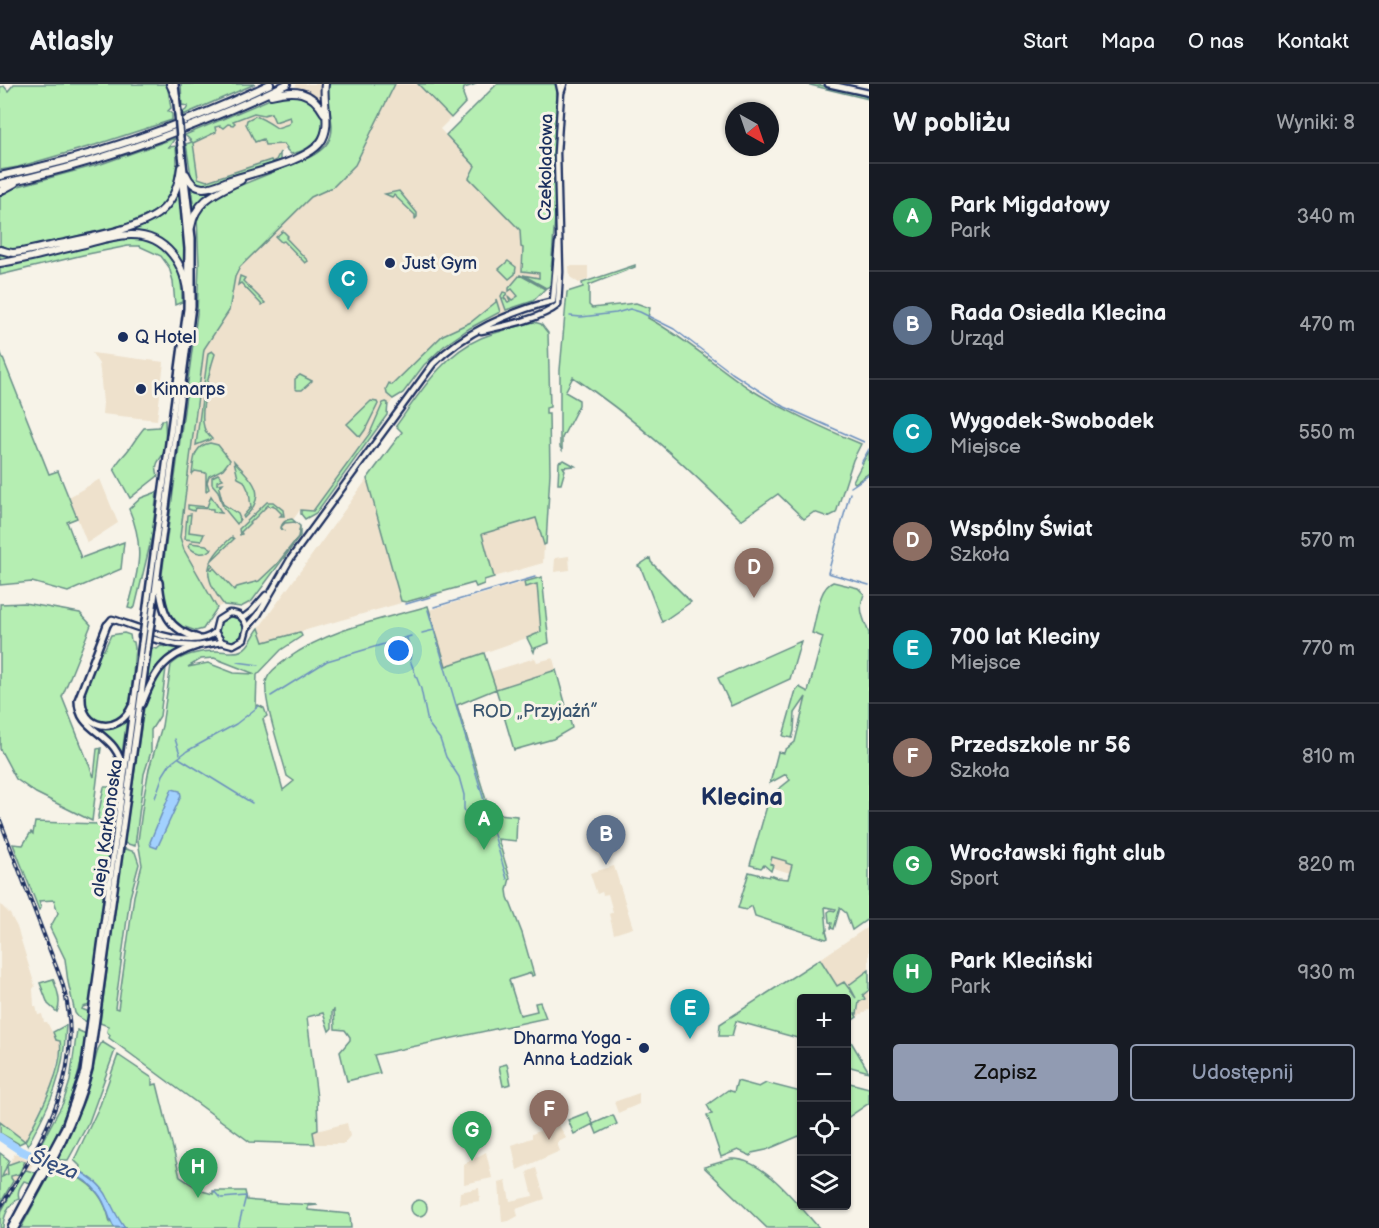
<!DOCTYPE html>
<html lang="pl">
<meta charset="utf-8">
<style>
body{margin:0;font-family:"Balsamiq Sans",sans-serif;background:#242831;color:#f1f3f6}
.controls{position:absolute;right:18px;bottom:18px;display:grid;overflow:hidden;border-radius:6px;box-shadow:0 2px 4px #0004}
.controls button{width:54px;height:54px;display:grid;place-items:center;padding:0;border:0;border-bottom:2px solid #363941;background:#171b24;color:#f1f3f6;font:30px sans-serif}
.compass{position:absolute;left:725px;top:18px;width:54px;height:54px;border-radius:50%;background:#171b24;box-shadow:0 2px 4px #0004;rotate:140deg}
.you{position:absolute;left:399px;top:567px;width:21px;height:21px;margin:-15px;border:4px solid #fff;border-radius:50%;background:#1a73e8;box-shadow:0 0 0 9px #1a73e833}
.badge{display:grid;place-items:center;width:39px;height:39px;border-radius:50%;background:#919bb2;color:#fff;font-size:20px;font-weight:700}
.pin{position:absolute;translate:-50% -50px;filter:drop-shadow(0 2px 3px #0008)}
.pin::after{content:'';position:absolute;top:32px;width:21px;height:18px;background:inherit;clip-path:polygon(0 0,100% 0,50% 100%)}
.list{margin:0;padding:0;list-style:none}
h2{display:flex;justify-content:space-between;align-items:center;height:78px;margin:0;padding:0 24px;font-size:26px}
h2 small{font-size:20px;font-weight:400;color:#9ea1a6}
.list li{display:grid;grid-template-columns:39px 1fr auto;gap:18px;align-items:center;box-sizing:border-box;height:108px;padding:0 24px;border-top:2px solid #363941}
.list b{display:block;font-size:22px;white-space:nowrap}
.list p{margin:0;font-size:20px;white-space:nowrap;color:#9ea1a6}
.list em{font-size:20px;font-style:normal;color:#9ea1a6}
.actions{display:flex;gap:12px;padding:18px 24px}
.actions a{flex:1;padding:14px 0;border:2px solid #919bb2;border-radius:6px;text-align:center;font-size:21px;color:#919bb2}
.actions .main{background:#919bb2;color:#111}
.icon{flex:none;width:33px;height:33px;fill:none;stroke:currentColor;stroke-width:2;stroke-linecap:round;stroke-linejoin:round}
.map{position:relative;flex:none;width:869px;height:1144px;overflow:hidden}
header{display:flex;align-items:center;gap:36px;box-sizing:border-box;height:84px;padding:0 30px;background:#171b24;border-bottom:2px solid #363941}
header strong{font-size:28px}
nav{display:flex;gap:33px;margin-inline-start:auto;font-size:21px}
main{display:flex}
aside{flex:1;background:#171b24}
.map>svg:first-child{display:block}
</style>
<header>
<strong>Atlasly</strong>
<nav><a>Start</a><a>Mapa</a><a>O nas</a><a>Kontakt</a></nav>
</header>
<main>
<div class="map">
<svg width="869" height="1144" viewBox="0 0 869 1144">
<rect width="100%" height="100%" fill="#f7f3e8"/>
<filter id="ink" filterUnits="userSpaceOnUse"><feTurbulence type="fractalNoise" baseFrequency=".0167" numOctaves="2"/><feDisplacementMap in="SourceGraphic" scale="12" xChannelSelector="R" yChannelSelector="G"/><feConvolveMatrix kernelMatrix="1 2 1 2 8 2 1 2 1" color-interpolation-filters="sRGB"/></filter>
<g filter="url(#ink)">
<path fill="#eee1cc" d="M297,0H322L321,17L306,7L294,4Z
M395,0H418L451,34L440,45L553,164L550,203H547L532,217L468,244L433,272L420,285L404,309L395,313L316,426H300L293,436L301,443L300,452L252,518L246,522L240,523L223,521L216,524L171,455L195,246L234,185L313,110L355,81Z
M284,16L319,47L279,69L276,76L272,78L271,76L206,97L198,93L191,50Z
M569,182H588V195L579,199L570,193Z
M92,269L164,278L157,336L102,330L103,319L100,287L99,280Z
M100,395L118,439L87,459L69,413Z
M367,395L401,519L264,558L259,544Z
M536,434L544,461L543,479L494,493L482,450Z
M569,472L570,486L554,488L555,474Z
M524,498L525,502L537,499L541,549L446,582L429,526Z
M535,574L537,578L553,574L556,586L496,605L490,588Z
M771,772L786,777L792,781L790,789L767,782Z
M614,782L633,844L614,850L609,830L613,828L608,810L603,811L602,808L597,810L590,789Z
M0,820L10,830L17,843L35,902L33,905L34,922H36L38,931L42,930L44,938H47L52,948L54,949L56,956L59,957L61,964L52,1001L25,1057L0,1038Z
M869,842V925L857,933L820,875Z
M705,918L700,933L684,940L676,930Z
M639,1009V1020L618,1029L614,1018Z
M347,1039L350,1052L345,1058V1060H315L313,1048Z
M558,1039L566,1054L557,1059L560,1067L517,1086L512,1061L532,1054V1050Z
M486,1068L492,1094L464,1100V1080Z
M15,1069L34,1078L0,1136V1099Z
M536,1084L545,1115L516,1125L518,1132L509,1137L502,1138L499,1099L506,1097L510,1117L533,1112L527,1088Z
M479,1104L480,1117L459,1120L460,1108Z"/>
<path fill="#b5eeb2" stroke="#688e88" stroke-width="1.5" fill-rule="evenodd" d="M14,0H167L171,24L168,27L172,30V36L95,61L18,83L0,86V3L4,2L8,7Z
M181,0H255L183,31V28L186,26L188,22L182,21Z
M328,0H395L355,81L333,103L311,113L240,183L235,193L229,227L204,265L180,453L184,466L217,524L203,545L196,547L185,543L180,545C164,532 161,511 162,490L197,230L199,181L197,132L203,121L214,112L308,74C350,54 323,29 328,0Z
M418,0H476L464,4L463,10L466,18L451,34Z
M497,0H557L555,69V133L550,202L546,204L523,191L539,194V189L522,187L523,164L521,163L520,146L469,94L475,82L446,51Z
M806,0H816L865,12L868,15Z
M294,9C299,11 307,12 312,16C314,18 315,21 317,23C334,46 312,66 291,70L286,65L287,64L284,60L265,61L263,55L255,58L246,40L247,36L255,32C260,33 274,42 277,44L289,40L291,36L290,33L275,38L271,29L264,31L254,29L233,37L235,39L233,41L228,40L223,44L220,42L215,43L216,48L193,59L198,94L207,97L271,76L272,78L276,76L280,68V76L239,93L202,102L192,97L186,60L192,58L185,51L270,15Z
M175,54L169,63L176,62L177,78L173,104L169,113L156,127L127,140L27,164L16,166L0,162V111L15,103L101,80Z
M180,102L187,187H185C171,158 154,147 121,149L0,176V169L10,171L148,138Z
M191,102L219,103L203,114L194,127Z
M399,107L417,129V133L415,135V131L394,111L392,113L385,110Z
M283,147L288,152L286,154L308,177L305,179L284,157L281,158L276,153Z
M128,154C168,155 183,180 182,218L175,221L173,197L169,183L161,172L139,162H128L83,171L0,191V182Z
M508,177L516,183L515,190L509,195L499,185Z
M635,181V183L589,201V221L592,224L636,219L650,224L648,234C685,254 716,282 750,305C785,327 823,344 861,360L853,376L836,429L828,433L814,428L804,435L778,410L741,436C688,384 635,334 573,293L565,308L579,316V321L562,354V366L560,363V286L567,208L583,203L582,199Z
M520,191L545,205L533,217L506,226L501,212L503,208L507,209L504,214L508,218L510,217L508,212L512,216L518,212L512,205L509,207V204Z
M240,192L245,194L243,197L265,219L262,221L241,199L238,201Z
M496,215L500,228L470,244L444,262L424,281L403,309L393,315L387,310L386,305L389,299L392,301L443,251L471,238L496,218Z
M534,238L541,240L548,249L550,323L546,324V330H549L550,389L546,460L544,461L536,434L482,450L494,493L484,496V500L476,503L474,499L406,518L401,517L367,395L402,348L396,342C420,309 442,271 481,254C498,247 517,243 534,238Z
M0,267L49,390L58,387L77,434L67,438L81,474L124,458L121,485L68,508L32,498L0,501Z
M212,267L215,270C210,285 199,328 204,343C205,348 208,351 212,355L196,361L208,269Z
M300,291L312,297L302,306H297L295,304V295Z
M371,317L377,318L378,320L365,346L360,353L347,340Z
M386,318L388,319L387,331L316,429L305,435L301,430V426L313,427L370,349L383,319Z
M162,336H165C165,345 167,359 164,368C159,379 154,377 158,392L130,414L114,385C118,376 124,372 129,365C134,358 138,351 144,344L159,343Z
M210,359L218,361L230,376L223,385L209,392L207,398L209,405L206,407V389L195,387L192,390C194,376 193,362 210,359Z
M869,367V389L855,399L853,397Z
M564,376L575,382L563,383L565,386L561,400H558L559,378Z
M234,377C253,397 269,410 244,434L243,432L251,423L249,408L244,397L238,394Z
M218,390L223,395L217,397V400L223,399L219,404L223,420L238,430L240,435L237,440L223,423L218,407L212,400V393Z
M157,408L152,452L135,523L132,525L128,524C139,486 145,462 129,425L141,414Z
M211,412L222,429L213,428V425L195,424L194,427L188,425V421L207,423Z
M267,418H273L283,426L284,432H280L282,430L273,421L270,423L268,421L241,448L242,450L240,451L239,445Z
M191,430L189,448L204,450L201,457L185,455L187,431Z
M292,435L300,442V452L252,517L241,523L224,521C201,491 204,477 232,453L234,455L210,478L213,481L210,484L212,486L214,484L234,506L237,503L259,497L277,480L298,453L300,442L295,438L285,439L281,443L283,446L281,445C281,439 286,435 292,435Z
M190,459L206,461L212,465C204,472 195,470 188,462Z
M650,474L651,478L691,518L662,538L641,484L638,482Z
M542,493L549,559L535,564L534,568L527,554L541,548L537,500L525,503L524,498Z
M833,498L858,504L864,510C858,525 863,534 869,549V834L852,846L846,829L840,824L834,845L831,844L832,839L829,838L828,828L831,826L835,827L836,825L825,823L827,846L826,847L828,854L826,855L755,832L752,822L746,826L738,824L749,788L769,793L770,791L778,794L788,795L792,781L786,779V777L772,773L770,780L773,781L771,787L764,781L761,784L750,781L769,715L766,711L770,712L790,696L786,690L770,699L778,668L784,669L785,666L795,658L806,613L795,629L794,647L792,654L783,652L796,606L799,603L808,608L823,553L812,549C817,534 818,504 833,498Z
M24,519L80,529L91,541L62,613L94,693L97,665L101,664L92,737L36,709L16,695L0,665V520Z
M428,522L446,582L484,569L496,605L556,586L572,644L553,655L514,666L496,605L457,621L490,729L517,732L516,757L498,755L510,794L507,806L508,813L522,849L534,891L532,892L531,889L509,896L520,931L537,927L535,919L540,918L546,934L374,971L380,989L347,997L340,968L350,956V953L345,946L335,945L334,926L332,927V944L329,947L323,929L307,933L317,1014L318,1046L313,1048L315,1060L250,1058L109,954L110,951L107,948L108,942L100,939L123,764L135,768L139,780L130,813L115,924L118,925L134,812L142,781L138,757L144,712L149,685L162,642L171,581C181,571 200,567 214,567C223,566 234,571 242,566C251,561 253,551 259,544L264,558L300,548L302,552L281,566L257,591L256,623L258,621L264,624L267,632L263,635L283,706L294,697L287,692C282,672 263,617 266,598C268,588 279,581 287,575C329,545 379,536 428,522ZM214,574L255,590L234,589L208,579L188,583L201,575Z
M219 545a12 12 0 1 1 24 0a12 12 0 1 1-24 0Z
M124,549L130,551L131,557L134,558L135,565C133,581 133,612 128,625C118,649 83,640 84,614C85,601 97,579 102,566H104L111,551Z
M801,557L790,595L731,622L718,594Z
M161,562L179,565L159,581L145,604L150,568L153,564L157,565Z
M169,579L166,584L160,632L151,646V668L144,690L135,762L124,759L144,624L152,600L164,583Z
M127,635L122,670L115,660L94,642L111,643Z
M104,703H111L115,711L91,916L90,921L83,923L82,925L89,928L87,938L78,933L75,929L68,898L65,875L50,844L58,829L54,816L39,817L41,824L39,826L13,760L23,761L31,748L33,750L35,738L99,740L98,732Z
M820,875L837,902L844,898L856,914L849,901L869,886V906L863,911L865,915L859,918L857,930H855L857,933L847,940L846,914H802L801,955L736,937L732,952H719L720,940Z
M53,895C57,905 62,918 57,928L48,920L40,899Z
M66,941C64,993 52,1016 28,1061L25,1057L19,1060L0,1049V1038L25,1057C38,1032 65,984 60,957L56,956L53,948Z
M77,946L86,950C80,995 67,1030 47,1070L38,1065L63,1019L70,997Z
M847,951L869,988L847,982Z
M102,958L115,966L89,1038L68,1076H58L85,1014L98,965Z
M118,971L152,994V1001L157,1000L180,1093L202,1107L213,1110V1107H245L247,1116C271,1119 296,1120 318,1121L308,1122V1126L350,1130L351,1144H21L54,1083L58,1085L62,1090L73,1093L74,1091C95,1102 105,1115 110,1138L114,1129C107,1110 96,1097 79,1086L80,1082L74,1076L100,1021Z
M507,980L511,1000L503,1002L499,982Z
M737,997L759,1003L766,999L801,1008V1056L799,1052L766,1066L752,1069L751,1072L738,1066L721,1073L707,1031L712,1030L707,1021L728,1006L734,1008Z
M846,998L869,1004V1019L847,1034Z
M588,1028L593,1040L613,1031L617,1040L597,1050L593,1040L574,1050L568,1036Z
M0,1069L9,1076L2,1093L8,1090L7,1081L21,1076L25,1077L19,1090L11,1092V1094L13,1097L0,1120Z
M731,1075C763,1073 799,1122 819,1144H767L704,1083Z
M26,1086L37,1089L31,1099L24,1097C20,1103 17,1107 19,1115C9,1119 3,1133 3,1144H0V1130L21,1091Z
M411 1124a8 8 0 1 1 16 0a8 8 0 1 1-16 0Z"/>
<path fill="#a2d1fe" stroke="#6c90be" stroke-width="1.5" d="M172,705L180,707L181,712L157,764L151,762L150,758Z
M70,1083C85,1089 101,1099 108,1114C114,1125 117,1134 125,1144L114,1143C110,1137 109,1131 106,1124C99,1106 87,1095 68,1088Z"/>
<g fill="none" stroke-linecap="round" stroke-linejoin="round">
<path stroke="#6c90be" stroke-width="1.5" d="M570,232L581,233L616,229L630,225L640,228L674,245L732,289L785,323L864,358
M861,379L869,365
M851,403L869,391
M850,409L828,489L869,501
M406,520L437,511
M434,523L535,493
M434,546L507,795
M422,549L434,546L428,526
M407,554L411,570L410,576L421,605L428,639L440,655L446,673L459,693L464,711V725L471,741
M237,578L259,581
M271,612L327,577L411,552
M175,655L180,670
M179,674L252,719
M155,714L163,691L170,680L187,667L236,640L259,622
M214,1107L220,1114
M222,1114L246,1112L243,1124
M238,1144L242,1128"/>
<path stroke="#a2d1fe" stroke-width="8" d="M0,1053L21,1067L77,1089"/>
<defs>
<path id="secondary" d="M828,0L869,9
M561,9L564,0
M481,247C504,242 541,235 558,221L560,188L557,69L561,9L559,0
M243,534L252,527L266,511
M107,541L112,535C136,542 194,569 215,548
M247,544C245,534 239,529 229,529L218,536L215,548L222,558L233,561L244,555L247,544L258,531L291,474L433,280C463,249 511,227 553,217L558,159
M141,552L179,561L197,562L222,558"/>
<path id="primary" d="M175,0L178,30
M159,498C162,528 167,545 198,554
M145,537L187,225L188,165L181,89
M151,539L192,222V154L180,54
M107,541L78,616C78,651 119,646 123,688
M82,612C80,646 119,652 132,622
M142,620C154,589 163,572 197,562
M11,1144L65,1043L84,988L142,559
M15,1144C44,1092 74,1043 89,985L148,561"/>
<path id="highway" d="M170,0L176,13
M271,11C295,5 311,6 324,29
M186,90C189,97 195,104 203,104C212,104 222,99 230,96C253,89 306,77 320,59C333,42 322,19 325,0
M0,92C93,73 184,41 270,0
M0,100C100,79 195,44 287,0
M0,107L15,99
M191,143C196,115 218,108 241,96
M0,166C5,167 9,169 13,169C26,168 38,164 50,162C80,155 137,147 160,128C173,117 179,100 181,83
M0,179C29,175 57,166 85,160C100,156 115,151 130,151C167,150 186,182 188,215"/>
</defs>
<use href="#secondary" stroke="#1b2f5e" stroke-width="9"/>
<use href="#primary" stroke="#1b2f5e" stroke-width="10"/>
<use href="#highway" stroke="#1b2f5e" stroke-width="10"/>
<use href="#secondary" stroke="#f7f3e8" stroke-width="4.5"/>
<use href="#primary" stroke="#f7f3e8" stroke-width="5"/>
<use href="#highway" stroke="#f7f3e8" stroke-width="6"/>
<defs>
<path id="rail" d="M0,736L62,898C88,985 45,1053 0,1124"/>
</defs>
<use href="#rail" stroke="#1b2f5e" stroke-width="4"/>
<use href="#rail" stroke="#f7f3e8" stroke-width="1.5" stroke-dasharray="4.5" stroke-linecap="butt"/>
<defs>
<path id="primary-bridge" d="M178,30L180,54
M142,559L145,537
M148,561L151,539"/>
</defs>
<use href="#primary-bridge" stroke="#1b2f5e" stroke-width="10" stroke-linecap="butt"/>
<use href="#primary-bridge" stroke="#f7f3e8" stroke-width="5"/>
</g>
</g>
<g fill="#1b2f5e" stroke="#f7f3e8" stroke-width="2">
<circle cx="390" cy="179" r="6"/>
<circle cx="123" cy="253" r="6"/>
<circle cx="141" cy="305" r="6"/>
<circle cx="644" cy="964" r="6"/>
</g>
<g text-anchor="middle" dominant-baseline="central" stroke-width="6" stroke-linejoin="round" paint-order="stroke">
<g font-size="18" fill="#1b2f5e" stroke="#f7f3e8">
<text transform="translate(546 83) rotate(-89)">Czekoladowa</text>
<text transform="translate(107 744) rotate(-82)">aleja Karkonoska</text>
</g>
<g font-size="18" fill="#1b2f5e" stroke="#f7f3e8" text-anchor="start">
<text x="402" y="179">Just Gym</text>
<text x="135" y="253">Q Hotel</text>
<text x="153" y="305">Kinnarps</text>
<text x="632" y="954" text-anchor="end">Dharma Yoga -<tspan x="632" dy="21">Anna Ładziak</tspan></text>
</g>
<g font-size="18" fill="#3a556f" stroke="#f7f3e8">
<text x="535" y="627">ROD „Przyjaźń”</text>
</g>
<g font-size="20" font-style="italic" fill="#364f7e" stroke="#f7f3e8">
<text transform="translate(54 1081) rotate(22)">Ślęza</text>
</g>
<g font-size="24" font-weight="bold" fill="#1b2f5e" stroke="#f7f3e8">
<text x="742" y="713">Klecina</text>
</g>
</g>
</svg>
<div class="controls">
<button>+</button>
<button>−</button>
<button><svg class="icon" aria-label="locate" viewBox="0 0 24 24"><circle cx="12" cy="12" r="6"/><path d="M12 2v4M12 18v4M2 12h4M18 12h4"/></svg></button>
<button><svg class="icon" aria-label="layers" viewBox="0 0 24 24"><path d="M12 4l9 5-9 5-9-5zM3 14l9 5 9-5"/></svg></button>
</div>
<svg class="compass" viewBox="-18 -18 36 36"><path d="M0-13l5 13h-10z" fill="#e53935"/><path d="M0 13l5-13h-10z" fill="#9ea1a6"/></svg>
<div class="you"></div>
<div class="pin badge" style="left:484px;top:766px;background:#2e9e5b">A</div>
<div class="pin badge" style="left:606px;top:781px;background:#5c6f8a">B</div>
<div class="pin badge" style="left:348px;top:226px;background:#0f9aa8">C</div>
<div class="pin badge" style="left:754px;top:514px;background:#8d6e63">D</div>
<div class="pin badge" style="left:690px;top:955px;background:#0f9aa8">E</div>
<div class="pin badge" style="left:549px;top:1056px;background:#8d6e63">F</div>
<div class="pin badge" style="left:472px;top:1077px;background:#2e9e5b">G</div>
<div class="pin badge" style="left:198px;top:1114px;background:#2e9e5b">H</div>
</div>
<aside>
<h2>W pobliżu<small>Wyniki: 8</small></h2>
<ul class="list">
<li><span class="badge" style="background:#2e9e5b">A</span><div><b>Park Migdałowy</b><p>Park</p></div><em>340 m</em></li>
<li><span class="badge" style="background:#5c6f8a">B</span><div><b>Rada Osiedla Klecina</b><p>Urząd</p></div><em>470 m</em></li>
<li><span class="badge" style="background:#0f9aa8">C</span><div><b>Wygodek-Swobodek</b><p>Miejsce</p></div><em>550 m</em></li>
<li><span class="badge" style="background:#8d6e63">D</span><div><b>Wspólny Świat</b><p>Szkoła</p></div><em>570 m</em></li>
<li><span class="badge" style="background:#0f9aa8">E</span><div><b>700 lat Kleciny</b><p>Miejsce</p></div><em>770 m</em></li>
<li><span class="badge" style="background:#8d6e63">F</span><div><b>Przedszkole nr 56</b><p>Szkoła</p></div><em>810 m</em></li>
<li><span class="badge" style="background:#2e9e5b">G</span><div><b>Wrocławski fight club</b><p>Sport</p></div><em>820 m</em></li>
<li><span class="badge" style="background:#2e9e5b">H</span><div><b>Park Kleciński</b><p>Park</p></div><em>930 m</em></li>
</ul>
<div class="actions"><a class="main">Zapisz</a><a>Udostępnij</a></div>
</aside>
</main>
